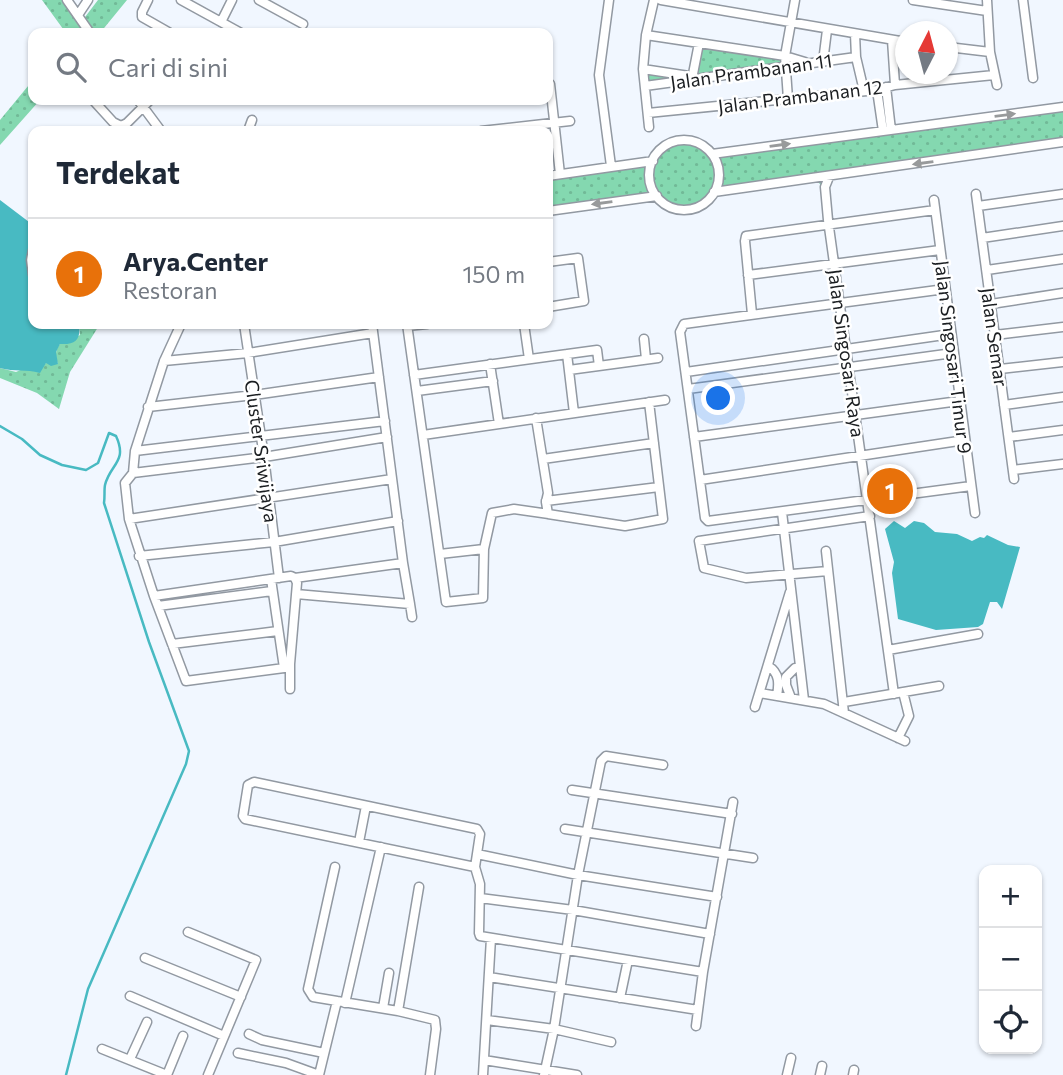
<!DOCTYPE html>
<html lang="id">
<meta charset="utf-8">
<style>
body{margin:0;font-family:Commissioner,sans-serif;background:#f6f6f7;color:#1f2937}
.controls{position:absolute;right:21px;bottom:21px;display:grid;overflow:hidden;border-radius:14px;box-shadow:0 2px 5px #0004}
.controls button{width:63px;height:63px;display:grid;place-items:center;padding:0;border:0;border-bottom:2px solid #e0e1e3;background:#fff;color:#1f2937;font:35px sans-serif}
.compass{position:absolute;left:895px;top:21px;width:63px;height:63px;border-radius:50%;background:#fff;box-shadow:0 2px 5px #0004;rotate:6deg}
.you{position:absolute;left:719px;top:399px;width:24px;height:24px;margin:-18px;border:5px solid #fff;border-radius:50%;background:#1a73e8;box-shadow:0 0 0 10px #1a73e833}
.badge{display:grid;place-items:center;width:46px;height:46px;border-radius:50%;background:#2d802d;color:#fff;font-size:23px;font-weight:700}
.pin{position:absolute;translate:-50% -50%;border:4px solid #fff;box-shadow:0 2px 7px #0006}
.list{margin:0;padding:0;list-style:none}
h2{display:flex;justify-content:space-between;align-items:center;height:91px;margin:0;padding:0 28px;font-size:30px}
h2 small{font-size:23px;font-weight:400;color:#747a83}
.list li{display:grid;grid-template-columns:46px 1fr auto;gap:21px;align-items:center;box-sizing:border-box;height:112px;padding:0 28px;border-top:2px solid #e0e1e3}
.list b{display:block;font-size:26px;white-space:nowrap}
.list p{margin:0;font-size:23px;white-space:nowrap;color:#747a83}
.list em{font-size:23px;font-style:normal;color:#747a83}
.icon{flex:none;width:38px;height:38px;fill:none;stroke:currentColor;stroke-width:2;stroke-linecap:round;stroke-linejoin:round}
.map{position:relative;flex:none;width:1063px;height:1075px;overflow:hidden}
.search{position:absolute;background:#fff;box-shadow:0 2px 5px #0004;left:28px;top:28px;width:525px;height:77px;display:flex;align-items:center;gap:18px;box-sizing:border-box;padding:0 24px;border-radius:14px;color:#747a83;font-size:26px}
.panel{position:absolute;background:#fff;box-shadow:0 2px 5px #0004;left:28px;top:126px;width:525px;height:203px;border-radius:14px}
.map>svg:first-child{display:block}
</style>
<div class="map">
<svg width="1063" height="1075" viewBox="0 0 1063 1075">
<defs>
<pattern id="grass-dots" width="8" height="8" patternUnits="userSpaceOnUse" patternTransform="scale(1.75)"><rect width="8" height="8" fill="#84d8b0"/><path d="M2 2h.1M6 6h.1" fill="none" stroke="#71b997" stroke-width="1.8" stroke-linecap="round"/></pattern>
</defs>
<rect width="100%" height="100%" fill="#f1f7ff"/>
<path fill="url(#grass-dots)" d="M42,0H67L82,21L98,0H127L100,33H66Z
M699,43L809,63L645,86L643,69L692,76Z
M33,80V100H40L0,145V120Z
M1063,107V142L829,177L822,187L816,179L715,192L700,206L687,209L667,205L656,196L548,211V176L652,161C667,137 693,134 712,154Z
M79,324H100L70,372L59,409L37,393L0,378V368L16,372L25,368L34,371L46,363L58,364C55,356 55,350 60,344H64L80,335Z"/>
<path fill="#48bac2" d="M0,200L33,225V324H79C81,339 76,345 60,344L56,352L58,364L51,366L46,363L40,373C26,369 15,372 0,368Z
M894,521L905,528L914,521L924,523L935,532L957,534L972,541L980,537L984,538L987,535L1008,545L1020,547L1002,609L997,602H990L983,624L978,627L936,630L898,619L892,573L894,562L885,529Z"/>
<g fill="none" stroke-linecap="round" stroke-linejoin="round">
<path stroke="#48bac2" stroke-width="2.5" d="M0,426L22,439L40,455L62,465L86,470L98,463L109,433L116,436C128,462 110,464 105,485C104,490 105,497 104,503L149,642L189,751L186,764L88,989L66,1075"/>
<defs>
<path id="street" d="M67,0L90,33
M148,0L142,12V17L170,33
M181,0L241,33
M259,0L303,24
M609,0L599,75L611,166
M661,0L906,42
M913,0L987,11
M987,0L990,52L997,85
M1023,0L1033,78
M78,15L88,0
M221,22L232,0
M855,34L856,57L864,91
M646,35L785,56L805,62
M892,40L895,85
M948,47L990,52
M823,62L827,30
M643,69L689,76
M692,79L699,43
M550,84L560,174
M645,86L856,57
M886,87L891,130
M877,90L883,131
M788,99L785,56L795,0
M93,100L113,122L121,126L127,123L150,100
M138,100L161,131
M648,113L877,90L895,85L994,75
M649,127L643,69L646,35L654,0
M248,131L252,120
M481,131L570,121
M649 175a35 35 0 1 1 70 0a35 35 0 1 1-70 0Z
M712,154L1063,107
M548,176L653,161
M829,177L825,187L828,220L894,694
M714,192L1063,142
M976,194L1014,479
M934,200L975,513
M978,206L1063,194
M548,211L657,196
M982,238L1063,226
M33,250L31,260L33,275
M548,262L578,258L584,301L548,307
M987,270L1063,259
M748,275L940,250
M945,289L684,324L680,332L705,518L708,521L971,486
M991,304L1063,293
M752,314L745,241L746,236L935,210
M181,324L164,361L135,451L385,421
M244,324L264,457L279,578
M372,324L403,563
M407,324L446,602L483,598L484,548
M524,324L529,359
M407,326L427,324
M995,335L1063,327
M644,339L646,359
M567,354L574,413
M164,361L248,353L373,333
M490,364L499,424
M1000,369L1063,362
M569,370L658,358
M686,372L951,334
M414,375L597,350L599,366
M688,389L953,353
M417,391L493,381
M1004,405L1063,397
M148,407L254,395L379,377
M536,418L548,493L546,502L548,514L625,526L663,519L649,402
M423,435L665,400
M694,437L959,401
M1009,437L1063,430
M543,459L654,443
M1013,470L1063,464
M133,473L135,451
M700,480L965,440
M546,501L659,487
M782,512L804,700
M129,519L392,479
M826,551L844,713
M440,554L484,549L492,513L514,509L549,514
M139,556L274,542L398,521
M828,571L746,578L704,568L699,541L870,516
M291,576L295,578L297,583L290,664L284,668L186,681L154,596Z
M295,578L403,563L410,604L296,594
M271,579L284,668
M154,596L129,519L125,483L133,473L264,457L387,437
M410,604L412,617
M158,606L272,591
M172,644L278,631
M888,650L978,634
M290,664V689
M768,666C780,673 779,684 777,696
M760,693L824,704L905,741
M791,698L786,685V677L795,668H800
M844,702L939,686
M755,707L790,592
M898,738L909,716L903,692
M572,790L732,814
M565,829L753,858
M359,842L366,806
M477,854L578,875L717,897
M335,867L308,989L313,997L337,1001
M475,867L245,819L243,816L248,785L254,782L477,829L480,834L475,867L480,884L479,933L480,936L703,972
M480,898L573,910L710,934
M188,932L256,960L208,1075
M145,958L241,997
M489,977L698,1010
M130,996L224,1036
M620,998L628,960
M345,1003L381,847
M383,1008L389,973
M398,1011L419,887
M487,1020L554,1029L611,1042
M696,1026L703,972L733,802
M249,1034L262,1040L324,1053
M102,1049L167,1075
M238,1053L286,1063L319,1075
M130,1059L147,1022
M484,1060L577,1075
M167,1075L183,1036
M319,1075L337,1001L398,1011L435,1020L436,1029L430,1075
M483,1075L491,938
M544,1075L554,1029L578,875L601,761L606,756L663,765
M787,1075L791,1058
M820,1075L822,1066
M853,1075L854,1070"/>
</defs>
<use href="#street" stroke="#9299a2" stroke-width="11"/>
<use href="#street" stroke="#fff" stroke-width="8"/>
</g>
<defs><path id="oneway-solid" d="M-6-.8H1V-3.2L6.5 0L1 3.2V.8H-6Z" transform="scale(1.75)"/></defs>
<g fill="#989a9b">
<use href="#oneway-solid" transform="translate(1005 115) rotate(-7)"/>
<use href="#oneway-solid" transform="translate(780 145) rotate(-8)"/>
<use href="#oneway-solid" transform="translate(923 163) rotate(172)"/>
<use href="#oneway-solid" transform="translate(602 203) rotate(172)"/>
</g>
<g text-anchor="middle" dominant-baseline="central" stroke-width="5" stroke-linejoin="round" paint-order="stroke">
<g font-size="19" fill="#1b1e21" stroke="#fff">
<text transform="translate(751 71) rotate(-8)">Jalan Prambanan 11</text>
<text transform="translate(800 96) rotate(-7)">Jalan Prambanan 12</text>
<text transform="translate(995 337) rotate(82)">Jalan Semar</text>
<text transform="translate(847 353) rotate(82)">Jalan Singosari Raya</text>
<text transform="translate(954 357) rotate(83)">Jalan Singosari Timur 9</text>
<text transform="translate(262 451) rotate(82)">Cluster Sriwijaya</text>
</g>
</g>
</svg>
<div class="controls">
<button>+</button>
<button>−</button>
<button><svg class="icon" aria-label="locate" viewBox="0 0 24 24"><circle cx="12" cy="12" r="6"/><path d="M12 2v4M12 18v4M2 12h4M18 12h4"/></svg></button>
</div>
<svg class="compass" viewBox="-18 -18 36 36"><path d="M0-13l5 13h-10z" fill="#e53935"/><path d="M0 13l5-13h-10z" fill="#747a83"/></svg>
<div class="you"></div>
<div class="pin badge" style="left:890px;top:491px;background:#e8710a">1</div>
<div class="search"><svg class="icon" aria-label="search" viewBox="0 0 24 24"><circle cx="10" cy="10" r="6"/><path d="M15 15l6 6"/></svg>Cari di sini</div>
<section class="panel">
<h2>Terdekat<small></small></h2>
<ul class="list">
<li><span class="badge" style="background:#e8710a">1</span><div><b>Arya.Center</b><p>Restoran</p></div><em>150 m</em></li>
</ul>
</section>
</div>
